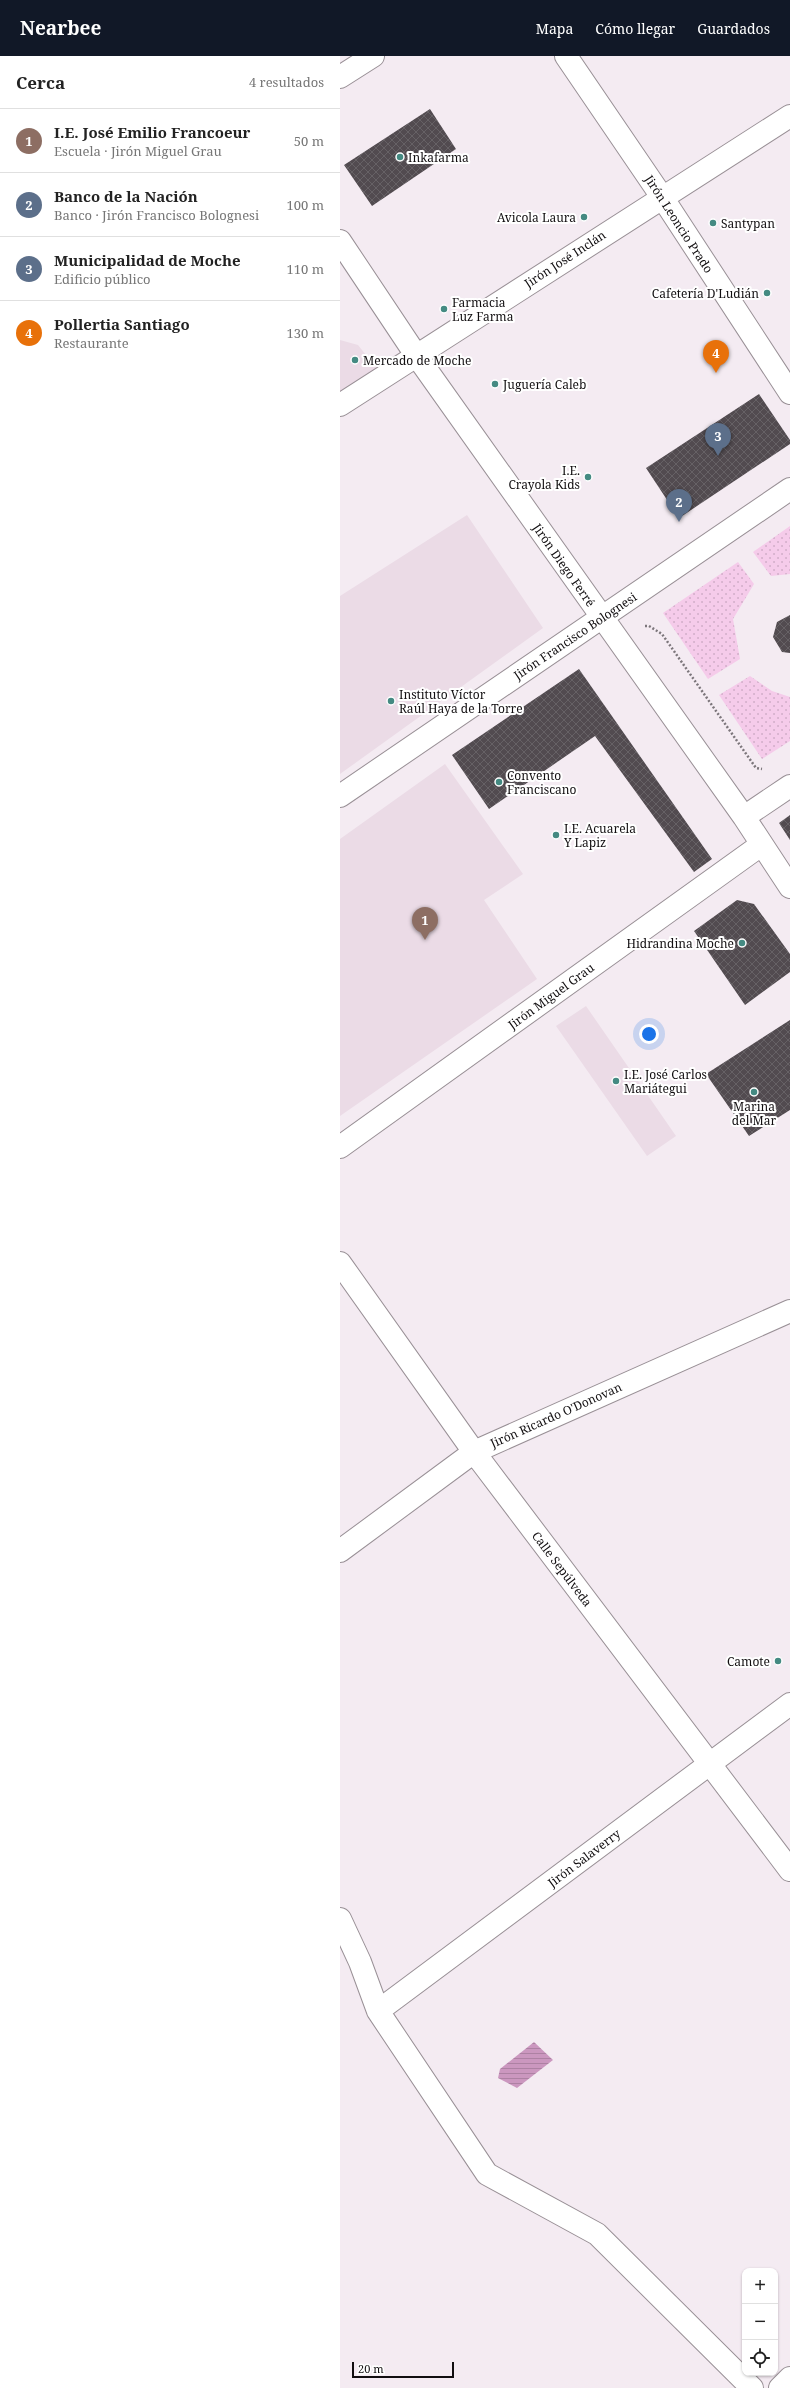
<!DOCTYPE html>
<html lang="es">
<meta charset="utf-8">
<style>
body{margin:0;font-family:"Noto Serif",serif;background:#f6f6f6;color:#222}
.controls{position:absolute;right:12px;bottom:12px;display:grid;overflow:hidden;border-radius:8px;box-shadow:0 1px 3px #0004}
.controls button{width:36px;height:36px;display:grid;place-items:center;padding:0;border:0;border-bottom:1px solid #e0e0e0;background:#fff;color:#222;font:20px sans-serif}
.scale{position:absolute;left:12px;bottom:10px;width:102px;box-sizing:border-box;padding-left:4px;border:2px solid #110e10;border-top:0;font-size:11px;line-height:14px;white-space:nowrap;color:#110e10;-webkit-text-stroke:3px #fff;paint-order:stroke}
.you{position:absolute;left:309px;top:978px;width:14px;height:14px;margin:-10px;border:3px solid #fff;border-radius:50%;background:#1a73e8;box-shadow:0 0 0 6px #1a73e833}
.badge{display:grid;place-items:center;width:26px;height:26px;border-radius:50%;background:#111827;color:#fff;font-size:13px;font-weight:700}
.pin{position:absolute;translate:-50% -33px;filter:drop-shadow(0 1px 2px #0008)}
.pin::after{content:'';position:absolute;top:21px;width:14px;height:12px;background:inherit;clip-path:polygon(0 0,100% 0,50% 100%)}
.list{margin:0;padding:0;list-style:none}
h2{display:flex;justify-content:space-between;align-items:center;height:52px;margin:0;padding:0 16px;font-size:17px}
h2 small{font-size:13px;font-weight:400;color:#767676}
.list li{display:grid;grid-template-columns:26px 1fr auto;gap:12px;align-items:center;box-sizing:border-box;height:64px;padding:0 16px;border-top:1px solid #e0e0e0}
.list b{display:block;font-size:15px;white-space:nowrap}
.list p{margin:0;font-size:13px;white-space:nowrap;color:#767676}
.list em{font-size:13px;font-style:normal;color:#767676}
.icon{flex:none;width:22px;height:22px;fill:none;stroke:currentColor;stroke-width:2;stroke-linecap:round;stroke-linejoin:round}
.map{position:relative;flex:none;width:450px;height:2332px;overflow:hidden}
header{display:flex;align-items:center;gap:24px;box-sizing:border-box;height:56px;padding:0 20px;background:#111827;color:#fff}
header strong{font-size:19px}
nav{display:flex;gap:22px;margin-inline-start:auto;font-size:14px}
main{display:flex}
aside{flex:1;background:#fff}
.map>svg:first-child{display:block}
</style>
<header>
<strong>Nearbee</strong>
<nav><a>Mapa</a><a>Cómo llegar</a><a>Guardados</a></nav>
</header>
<main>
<aside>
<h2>Cerca<small>4 resultados</small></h2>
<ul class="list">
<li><span class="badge" style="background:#8d6e63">1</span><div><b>I.E. José Emilio Francoeur</b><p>Escuela · Jirón Miguel Grau</p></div><em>50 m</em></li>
<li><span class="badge" style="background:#5c6f8a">2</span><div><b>Banco de la Nación</b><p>Banco · Jirón Francisco Bolognesi</p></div><em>100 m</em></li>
<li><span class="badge" style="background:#5c6f8a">3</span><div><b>Municipalidad de Moche</b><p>Edificio público</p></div><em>110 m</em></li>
<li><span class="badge" style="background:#e8710a">4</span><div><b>Pollertia Santiago</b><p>Restaurante</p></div><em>130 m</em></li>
</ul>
</aside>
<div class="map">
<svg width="450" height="2332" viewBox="0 0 450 2332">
<defs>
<pattern id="park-dots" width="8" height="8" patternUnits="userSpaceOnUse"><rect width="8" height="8" fill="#f5cbea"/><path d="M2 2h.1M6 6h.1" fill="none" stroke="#d1adc8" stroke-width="1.8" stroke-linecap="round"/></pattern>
<pattern id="water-rules" width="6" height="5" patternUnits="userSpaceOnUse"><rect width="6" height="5" fill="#cb97bf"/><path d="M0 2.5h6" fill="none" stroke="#ad81a3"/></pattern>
<pattern id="building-cross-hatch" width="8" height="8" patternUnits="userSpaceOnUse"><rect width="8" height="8" fill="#524b50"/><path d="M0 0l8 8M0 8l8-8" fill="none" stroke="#666165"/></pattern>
</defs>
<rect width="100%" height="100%" fill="#f4ebf2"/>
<path fill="#ebdbe6" d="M0,284L18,289L41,318L0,346Z
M127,459L203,572L0,718V540Z
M105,708L183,818L144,844L197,923L0,1060V783Z
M246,950L336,1080L307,1100L216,970Z"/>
<path fill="url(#park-dots)" d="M450,470V518L431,520L413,496Z
M398,506L414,528L393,563L400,603L368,623L323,557Z
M410,620L432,635L450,641V685L422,703L379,639Z"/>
<path fill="url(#water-rules)" d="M194,1986L213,2004L177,2032L158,2022L160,2013Z"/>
<path fill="url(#building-cross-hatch)" d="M90,53L116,93L32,150L4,109Z
M419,338L450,384V388L339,462L306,412Z
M450,559V597L442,596L433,581L437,566Z
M239,613L372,803L354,816L255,680L149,753L112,699Z
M450,759V784L439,767Z
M397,844L414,848L450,898V916L405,949L354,875Z
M450,964V1054L409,1080L366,1018Z"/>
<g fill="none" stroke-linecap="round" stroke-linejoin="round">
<defs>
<path id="minor" d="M226,0L322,141L450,337
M0,21L33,0
M0,185L76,299L404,761L450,831
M0,349L450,60
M0,740L450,433
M404,761L450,730
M0,1091L421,789
M0,1207L134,1396L450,1814
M0,1495L134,1396L450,1255
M0,1863L20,1906L38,1955L147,2118L257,2178L412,2332
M38,1955L450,1648
M440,2332L450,2322"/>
</defs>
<use href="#minor" stroke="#999096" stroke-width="24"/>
<path stroke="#7c767b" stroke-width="2.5" stroke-dasharray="2 2" stroke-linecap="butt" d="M305,570H309L322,578L416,712L422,713"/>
<use href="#minor" stroke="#fff" stroke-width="22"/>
</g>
<g fill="#448a82" stroke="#fff" stroke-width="1.5">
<circle cx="60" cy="101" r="4"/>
<circle cx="244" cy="161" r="4"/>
<circle cx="373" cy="167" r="4"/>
<circle cx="427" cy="237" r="4"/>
<circle cx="104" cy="253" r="4"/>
<circle cx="15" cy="304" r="4"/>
<circle cx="155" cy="328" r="4"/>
<circle cx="248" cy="421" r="4"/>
<circle cx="51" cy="645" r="4"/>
<circle cx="159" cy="726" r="4"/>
<circle cx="216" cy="779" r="4"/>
<circle cx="402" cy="887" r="4"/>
<circle cx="276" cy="1025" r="4"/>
<circle cx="414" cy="1036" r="4"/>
<circle cx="438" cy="1605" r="4"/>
</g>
<g text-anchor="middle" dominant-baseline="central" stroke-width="4" stroke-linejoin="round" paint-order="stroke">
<g font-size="12" fill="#110e10" stroke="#fff" text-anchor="start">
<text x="68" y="101">Inkafarma</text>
<text x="236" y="161" text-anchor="end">Avicola Laura</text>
<text x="381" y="167">Santypan</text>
<text x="419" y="237" text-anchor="end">Cafetería D'Ludián</text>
<text x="112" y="246">Farmacia<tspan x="112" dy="14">Luz Farma</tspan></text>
<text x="23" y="304">Mercado de Moche</text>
<text x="163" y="328">Juguería Caleb</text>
<text x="240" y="414" text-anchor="end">I.E.<tspan x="240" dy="14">Crayola Kids</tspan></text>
<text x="59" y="638">Instituto Víctor<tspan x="59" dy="14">Raúl Haya de la Torre</tspan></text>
<text x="167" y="719">Convento<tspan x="167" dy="14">Franciscano</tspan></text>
<text x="224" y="772">I.E. Acuarela<tspan x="224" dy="14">Y Lapiz</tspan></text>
<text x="394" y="887" text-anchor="end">Hidrandina Moche</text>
<text x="284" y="1018">I.E. José Carlos<tspan x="284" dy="14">Mariátegui</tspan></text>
<text x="414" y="1050" text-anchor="middle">Marina<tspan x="414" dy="14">del Mar</tspan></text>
<text x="430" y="1605" text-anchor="end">Camote</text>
</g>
<g font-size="12" fill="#110e10" stroke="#fff">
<text transform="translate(339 168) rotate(57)">Jirón Leoncio Prado</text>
<text transform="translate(225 203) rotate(-33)">Jirón José Inclán</text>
<text transform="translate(224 509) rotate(55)">Jirón Diego Ferré</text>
<text transform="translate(235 580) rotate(-34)">Jirón Francisco Bolognesi</text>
<text transform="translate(211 940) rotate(-36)">Jirón Miguel Grau</text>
<text transform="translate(216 1359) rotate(-24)">Jirón Ricardo O'Donovan</text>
<text transform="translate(222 1513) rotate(53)">Calle Sepúlveda</text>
<text transform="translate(244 1802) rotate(-37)">Jirón Salaverry</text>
</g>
</g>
</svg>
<div class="controls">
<button>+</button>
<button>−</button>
<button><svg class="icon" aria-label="locate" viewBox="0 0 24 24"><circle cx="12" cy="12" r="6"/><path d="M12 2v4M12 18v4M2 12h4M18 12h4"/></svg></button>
</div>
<div class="scale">20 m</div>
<div class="you"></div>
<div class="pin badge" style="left:85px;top:884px;background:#8d6e63">1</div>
<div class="pin badge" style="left:339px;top:466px;background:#5c6f8a">2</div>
<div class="pin badge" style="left:378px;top:400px;background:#5c6f8a">3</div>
<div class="pin badge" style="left:376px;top:317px;background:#e8710a">4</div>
</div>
</main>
